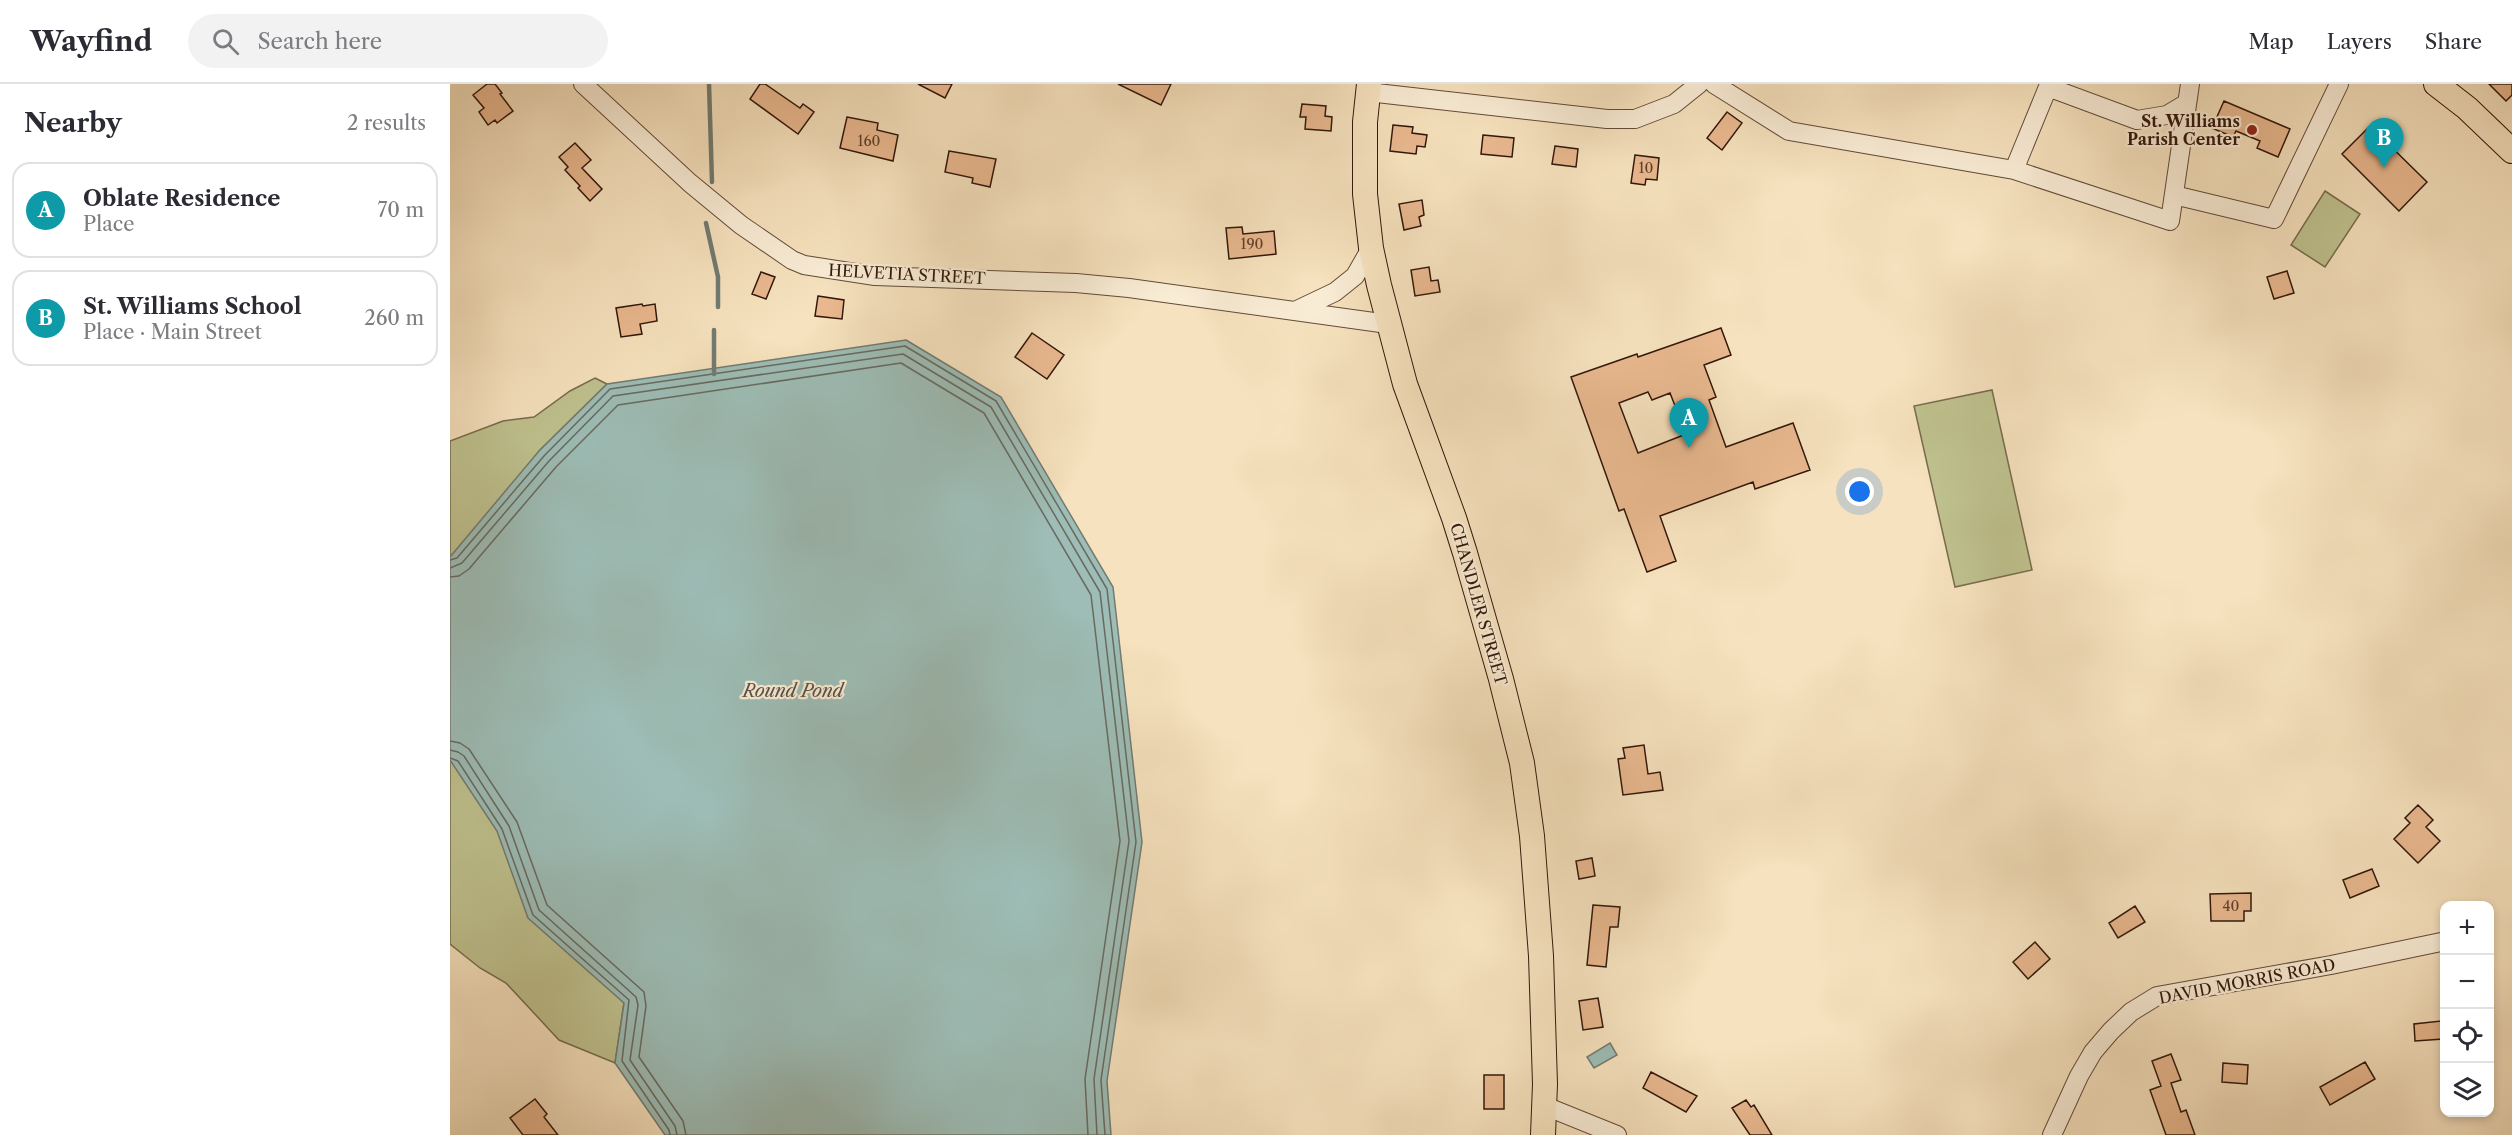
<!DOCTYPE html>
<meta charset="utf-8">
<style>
body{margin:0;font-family:"Libre Caslon Text",serif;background:#f2f2f3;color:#2b2b33}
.controls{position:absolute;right:18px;bottom:18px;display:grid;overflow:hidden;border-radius:12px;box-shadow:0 3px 9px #0003}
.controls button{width:54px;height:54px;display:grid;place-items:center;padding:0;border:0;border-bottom:2px solid #e1e1e2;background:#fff;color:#2b2b33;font:30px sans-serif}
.you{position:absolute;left:1410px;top:408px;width:21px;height:21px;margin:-15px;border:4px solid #fff;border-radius:50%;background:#1a73e8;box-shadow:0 0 0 9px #1a73e833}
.badge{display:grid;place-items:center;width:39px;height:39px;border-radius:50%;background:#8f2418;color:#fff;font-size:20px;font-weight:700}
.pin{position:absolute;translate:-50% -50px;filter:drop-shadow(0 2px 3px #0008)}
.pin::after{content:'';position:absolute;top:32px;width:21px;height:18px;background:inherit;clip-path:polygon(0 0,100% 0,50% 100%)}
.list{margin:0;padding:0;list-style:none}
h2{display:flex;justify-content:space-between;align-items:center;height:78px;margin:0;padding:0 24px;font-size:26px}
h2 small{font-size:20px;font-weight:400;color:#7c7c81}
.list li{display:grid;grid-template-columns:39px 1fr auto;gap:18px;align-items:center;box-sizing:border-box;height:96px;margin:0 12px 12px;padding:0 12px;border:2px solid #e1e1e2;border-radius:18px}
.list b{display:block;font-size:22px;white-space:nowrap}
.list p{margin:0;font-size:20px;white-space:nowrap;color:#7c7c81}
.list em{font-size:20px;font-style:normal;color:#7c7c81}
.icon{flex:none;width:33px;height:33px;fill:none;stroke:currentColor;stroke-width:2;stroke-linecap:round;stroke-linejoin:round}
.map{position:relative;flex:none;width:2062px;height:1051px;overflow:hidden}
header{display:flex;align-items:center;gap:36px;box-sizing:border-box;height:84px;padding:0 30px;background:#fff;border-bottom:2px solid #e1e1e2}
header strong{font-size:28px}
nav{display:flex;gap:33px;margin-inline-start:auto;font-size:21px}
.search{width:420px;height:54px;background:#f2f2f3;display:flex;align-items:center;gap:15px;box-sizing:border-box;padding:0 21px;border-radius:33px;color:#7c7c81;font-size:22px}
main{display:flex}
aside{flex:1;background:#fff}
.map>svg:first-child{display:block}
</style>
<header>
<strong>Wayfind</strong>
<div class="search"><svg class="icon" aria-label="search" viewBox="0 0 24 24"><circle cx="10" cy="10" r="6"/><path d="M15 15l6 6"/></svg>Search here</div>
<nav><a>Map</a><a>Layers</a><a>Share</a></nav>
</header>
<main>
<aside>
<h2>Nearby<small>2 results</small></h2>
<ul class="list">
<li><span class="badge" style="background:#0f9aa8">A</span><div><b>Oblate Residence</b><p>Place</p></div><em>70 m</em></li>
<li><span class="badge" style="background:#0f9aa8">B</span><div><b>St. Williams School</b><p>Place · Main Street</p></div><em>260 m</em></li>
</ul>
</aside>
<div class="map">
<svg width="2062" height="1051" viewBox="0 0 2062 1051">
<rect width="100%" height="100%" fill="#f6e2be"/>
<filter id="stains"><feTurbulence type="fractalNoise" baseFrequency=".00333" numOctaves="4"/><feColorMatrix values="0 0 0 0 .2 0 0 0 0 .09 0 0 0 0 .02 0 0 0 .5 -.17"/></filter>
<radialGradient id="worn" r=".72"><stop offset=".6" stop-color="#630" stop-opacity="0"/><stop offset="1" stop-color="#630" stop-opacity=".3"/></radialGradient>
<path fill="#bfc28f" stroke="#786c4d" stroke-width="1.5" d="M1875,107L1910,130L1875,183L1841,161Z
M145,294L157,300L89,367L0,491V357L53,337L84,333L120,307Z
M1542,306L1582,486L1505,503L1464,322Z
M0,666L174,919L165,979L109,956L56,899L30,884L0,860Z"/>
<path fill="#9dbdb6" stroke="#727b72" stroke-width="1.5" d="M456,256L551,313L663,503L692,758L657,997L661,1051H215L165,979L174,919L78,834L47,747L0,676V473L89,367L157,300Z
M1160,959L1167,971L1144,984L1137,973Z"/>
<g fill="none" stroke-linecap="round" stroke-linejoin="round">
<path stroke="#686a60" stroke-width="1.5" d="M0,476L7,474L94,372L160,305L455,262L546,317L657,505L686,758L651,996L655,1051
M0,484L12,479L99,377L163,312L453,270L541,323L650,508L679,757L644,995L647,1051
M0,493L9,492L19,485L106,383L168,321L451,279L534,329L641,511L670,757L635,995L638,1051
M0,657L10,659L19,665L67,738L97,821L194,908L196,922L189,973L233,1037L236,1051
M0,666L8,668L14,672L59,742L89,826L186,913L188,921L180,976L225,1042L227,1051
M0,674L8,677L52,745L83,831L179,916L172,977L219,1046L220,1051"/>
<path stroke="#727b72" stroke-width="4.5" d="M259,0L262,98
M256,139L268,193V223
M264,246V290"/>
</g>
<path fill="#e9b88f" stroke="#32170b" stroke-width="1.5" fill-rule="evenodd" d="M37,0H45L52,9L50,10L63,27L47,39L45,36L38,41L29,28L34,24L23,11Z
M310,0H315L350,24L353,20L364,28L348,50L300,15Z
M468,0H502L495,14Z
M668,0H721L711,21Z
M2039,0H2062V11L2056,17Z
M1774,17L1840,45L1828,73L1807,64L1810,57L1786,47L1783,53L1762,44Z
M852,20L876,22L875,32L882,33L881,47L855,45L856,33H850Z
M1277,28L1292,39L1272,66L1257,54Z
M397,33L428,39L427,46L448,51L443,77L390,64Z
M943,41L963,43L962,49L977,51L975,63L967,62L966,70L940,67Z
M1920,42L1977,98L1949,127L1892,70Z
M1033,51L1064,54L1062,73L1031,70Z
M125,59L141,76L132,84L152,105L140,117L128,104L130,102L115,86L118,83L109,73Z
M1105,62L1128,65L1126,83L1102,80Z
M499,67L546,75L540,103L522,99L523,94L495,88Z
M1185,71L1209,74L1207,96L1196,95L1195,101L1181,99Z
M972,116L974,131L969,133L971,142L954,146L949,120Z
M792,143L793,150L824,147L826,170L779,175L776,144Z
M979,183L981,197L988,196L990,208L965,212L961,186Z
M1837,187L1844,209L1824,215L1817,193Z
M311,188L325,193L316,215L302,210Z
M368,212L394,216L392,235L365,232Z
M192,220L193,222L205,220L207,237L190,240L192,250L171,253L166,224Z
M1271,244L1281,271L1254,281L1266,313L1259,316L1276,363L1343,339L1360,386L1305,405L1303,398L1210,432L1226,477L1197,488L1174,425L1169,427L1121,293L1187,270L1188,273ZM1198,308L1202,316L1220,309L1236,350L1188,369L1169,319Z
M582,249L614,271L597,295L565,273Z
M1194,661L1198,690L1210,688L1213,706L1173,711L1168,675L1175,674L1173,664Z
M1968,721L1983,736L1976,743L1990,757L1968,779L1944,755L1960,739L1955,734Z
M1142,774L1145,792L1129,795L1126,777Z
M1922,785L1929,802L1900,814L1893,796Z
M1801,809V827H1794V837H1761L1760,810Z
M1143,821L1170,823L1168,843H1160L1156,883L1137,881Z
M1685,822L1695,838L1668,854L1659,839Z
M1585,858L1600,875L1578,895L1563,878Z
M1148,914L1153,943L1133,946L1129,917Z
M1991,937L1993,955L1965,957L1964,940Z
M1721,970L1731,996L1721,999L1731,1028L1736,1026L1745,1051H1716L1700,1006L1711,1002L1702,977Z
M1915,978L1925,995L1880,1021L1870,1003Z
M1773,979L1798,981L1797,1000L1772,998Z
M1201,988L1247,1012L1236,1028L1193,1004Z
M1034,991H1054V1025H1034Z
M85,1015L97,1030L94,1033L108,1051H73L60,1034Z
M1296,1016L1301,1023L1304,1021L1322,1051H1300L1282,1024Z"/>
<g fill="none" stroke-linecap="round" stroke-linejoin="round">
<defs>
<path id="minor" d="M133,0L240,99L291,141L342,176L354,181L425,192L626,199L679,204L938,240
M1264,0L1339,47L1564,86L1720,137L1740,0
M918,8L1157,35H1185L1224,20L1249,0
M1564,86L1598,3L1687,36L1717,31L1737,19
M1724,111L1824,135L1889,0
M845,227L885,208L905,192L921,164
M1095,1022L1167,1051
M1602,1051L1629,992L1643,968L1661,947L1681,928L1707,912L1881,881L1991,858"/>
<path id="major" d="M919,0L915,38V110L921,164L929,201L955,300L1004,434L1015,469L1051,595L1072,679L1082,752L1091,872L1095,1000L1093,1051
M1986,0L2017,24L2062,67"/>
</defs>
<use href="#minor" stroke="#634a38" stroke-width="20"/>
<use href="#major" stroke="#32170b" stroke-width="26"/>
<use href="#minor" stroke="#f9ecd5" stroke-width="18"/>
<use href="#major" stroke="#f6e2be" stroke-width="24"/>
</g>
<circle fill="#8f2418" stroke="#f9ecd5" stroke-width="2" cx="1802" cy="46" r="6"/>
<g text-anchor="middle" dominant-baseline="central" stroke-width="4.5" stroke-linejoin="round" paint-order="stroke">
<g font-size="14" fill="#603f2c">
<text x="419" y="57">160</text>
<text x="1196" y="84">10</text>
<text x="802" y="160">190</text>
<text x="1781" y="822">40</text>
</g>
<g font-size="16" font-weight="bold" fill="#32170b" stroke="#f9ecd5" text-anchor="end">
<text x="1790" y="37">St. Williams<tspan x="1790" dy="18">Parish Center</tspan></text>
</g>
<g font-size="16" fill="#32170b" stroke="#f9ecd5">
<text transform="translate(457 190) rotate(3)">HELVETIA STREET</text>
<text transform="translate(1029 520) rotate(74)">CHANDLER STREET</text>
<text transform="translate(1797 897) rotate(-11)">DAVID MORRIS ROAD</text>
</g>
<g font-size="18" font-style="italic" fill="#575147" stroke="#f9ecd5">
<text x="343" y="607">Round Pond</text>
</g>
</g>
<rect width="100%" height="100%" filter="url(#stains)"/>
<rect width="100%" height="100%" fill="url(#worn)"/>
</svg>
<div class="controls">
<button>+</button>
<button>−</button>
<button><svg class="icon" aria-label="locate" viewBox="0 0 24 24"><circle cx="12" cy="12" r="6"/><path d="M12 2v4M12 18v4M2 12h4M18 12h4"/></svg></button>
<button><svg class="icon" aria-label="layers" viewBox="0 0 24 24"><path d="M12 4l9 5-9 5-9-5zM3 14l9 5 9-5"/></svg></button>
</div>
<div class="you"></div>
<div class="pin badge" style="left:1239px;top:364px;background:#0f9aa8">A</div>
<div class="pin badge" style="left:1934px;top:84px;background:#0f9aa8">B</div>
</div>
</main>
